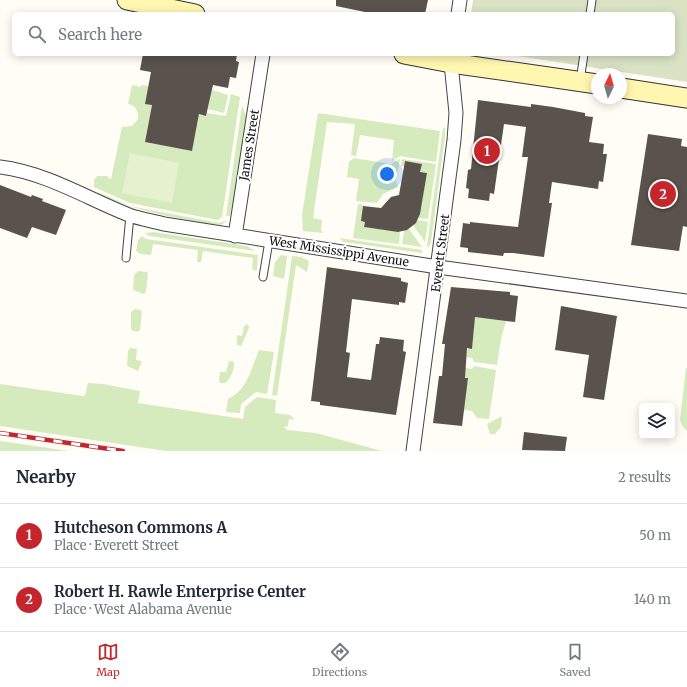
<!DOCTYPE html>
<meta charset="utf-8">
<style>
body{margin:0;font-family:Merriweather,serif;background:#f6f6f7;color:#1f2937}
.controls{position:absolute;right:12px;bottom:12px;display:grid;overflow:hidden;border-radius:6px;box-shadow:0 2px 10px #0003}
.controls button{width:36px;height:36px;display:grid;place-items:center;padding:0;border:0;border-bottom:1px solid #e0e1e3;background:#fff;color:#1f2937;font:20px sans-serif}
.compass{position:absolute;left:591px;top:68px;width:36px;height:36px;border-radius:50%;background:#fff;box-shadow:0 2px 10px #0003;rotate:5deg}
.you{position:absolute;left:387px;top:174px;width:14px;height:14px;margin:-10px;border:3px solid #fff;border-radius:50%;background:#1a73e8;box-shadow:0 0 0 6px #1a73e833}
.badge{display:grid;place-items:center;width:26px;height:26px;border-radius:50%;background:#c4262e;color:#fff;font-size:13px;font-weight:700}
.pin{position:absolute;translate:-50% -50%;border:2px solid #fff;box-shadow:0 1px 4px #0006}
.list{margin:0;padding:0;list-style:none}
h2{display:flex;justify-content:space-between;align-items:center;height:52px;margin:0;padding:0 16px;font-size:17px}
h2 small{font-size:13px;font-weight:400;color:#747a83}
.list li{display:grid;grid-template-columns:26px 1fr auto;gap:12px;align-items:center;box-sizing:border-box;height:64px;padding:0 16px;border-top:1px solid #e0e1e3}
.list b{display:block;font-size:15px;white-space:nowrap}
.list p{margin:0;font-size:13px;white-space:nowrap;color:#747a83}
.list em{font-size:13px;font-style:normal;color:#747a83}
.icon{flex:none;width:22px;height:22px;fill:none;stroke:currentColor;stroke-width:2;stroke-linecap:round;stroke-linejoin:round}
.map{position:relative;flex:none;width:687px;height:451px;overflow:hidden}
.search{position:absolute;background:#fff;box-shadow:0 2px 10px #0003;left:12px;right:12px;top:12px;height:44px;display:flex;align-items:center;gap:10px;box-sizing:border-box;padding:0 14px;border-radius:6px;color:#747a83;font-size:15px}
.sheet{height:180px;background:#fff}
nav{display:flex;justify-content:space-around;align-items:center;box-sizing:border-box;height:56px;border-top:1px solid #e0e1e3;background:#fff;font-size:11px;color:#747a83}
nav a{display:grid;justify-items:center;gap:2px}
nav .on{color:#c4262e}
.map>svg:first-child{display:block}
</style>
<div class="map">
<svg width="687" height="451" viewBox="0 0 687 451">
<rect width="100%" height="100%" fill="#fffdf5"/>
<path fill="#d5ebbd" d="M132,85L141,87V85L149,86L152,105L145,142L192,151L199,114L206,116L207,113L226,116L231,94L240,97L222,217L218,220L130,203L94,187V180L97,176H108V178L111,179L122,127L132,126L138,119C139,111 135,105 128,104Z
M212,90L228,95L224,113L208,109Z
M242,106L247,118L234,199L230,216H226Z
M318,113L440,131L436,162L400,156L392,161L394,140L360,135L356,156L351,155L355,124L327,122L313,218L322,220L321,230L323,233L303,231L302,215Z
M443,128H445V136L431,242L428,248L427,245Z
M354,158L391,164L400,159L396,181L398,187L383,194L377,203L356,201L359,179L347,177L349,162Z
M402,159L436,164L428,219L419,218L427,173L420,172L422,164L405,161L404,166H401Z
M97,192L130,206L219,223L228,220L221,225L211,224C171,218 136,210 99,195Z
M358,204L364,205L361,221L365,222L364,227L400,232L399,244L353,238Z
M418,220L428,222L425,242L413,225Z
M409,229L422,247L402,244L404,231Z
M153,232L247,246L255,251L149,236L145,233Z
M142,236L146,239L258,255L257,269L256,271L252,269L253,258L203,251L201,262H198L197,261L198,250L153,244L151,255L140,254L136,251L138,240Z
M339,238L422,250V253L344,242Z
M281,255L287,256L284,279L273,276L275,262Z
M292,256L301,257L309,261L307,272L296,265L277,396L272,395Z
M138,271L147,272L148,274L146,291L144,294L133,290L134,275Z
M135,309L141,310L142,312L140,330L137,332L131,330V312Z
M473,314L506,321L501,339L497,365L474,362L472,358L466,357L468,348H472L474,326Z
M248,324L249,328L241,346L237,345V335L242,336L244,326Z
M130,348L137,349L136,360L142,361L138,371L127,366L128,351Z
M259,350L274,352L267,394L256,392L241,404L240,413L226,412L228,399C247,391 252,367 259,350Z
M229,361L234,362C235,368 231,379 225,383H220L219,380L220,372H226Z
M474,366L496,370L489,419L477,418L472,411L459,409L468,378L464,377L465,368L472,369Z
M686,368H687V431L683,427L680,420Z
M88,383L103,384L140,391L138,403L243,419L245,407L257,397L276,400L275,413L290,415L295,420L289,419L288,426L284,427L287,430L316,433L382,451H166L0,426V384L83,396L85,395Z
M502,416L501,427L495,434H490L487,424Z
M0,441L69,451H0Z"/>
<path fill="#d9e3c4" d="M473,0H687V82L505,54H673V14H471Z"/>
<path fill="#e6f2cf" d="M130,153L179,163L172,203L122,193Z"/>
<path fill="#5a524d" d="M336,0H428L425,14L370,13L336,6Z
M143,54H237L236,61L239,62L236,78L230,77L228,88L213,85L206,116L199,114L192,151L145,142L152,105L145,104L151,72L140,70Z
M478,100L531,107V104L553,107L585,113V116L593,117L589,142L604,144L603,154H607L603,182L599,181L598,189L552,182L549,203H552L544,257L513,253H504L503,256L468,252V248L460,247L463,223L470,224V222L518,227L528,157H522L526,127L504,124L494,194L490,193L489,201L468,198L469,189L466,188L468,170L471,169Z
M648,134L682,139L681,146L687,147V227L683,226L679,251L631,245Z
M405,161L422,164L420,172L427,173L420,214L416,223L407,230L398,232L364,227L365,222L361,221L363,206L381,208L391,197L399,195Z
M0,185L31,197L32,195L43,199L42,201L66,210L56,235L32,227L27,238L0,228Z
M327,267L401,278V281L408,283L405,303L399,302V305L352,299L346,352L350,353L347,377L371,380L376,344H379L380,337L404,340L403,351L406,352L396,415L320,405V402L311,401Z
M451,287L510,292V295L518,296L515,322L475,317L472,349L467,348L465,378H468L462,426L433,423L439,376H442L445,344H442Z
M561,306L617,316L604,400L583,397L589,355L555,350Z
M524,432L567,437L565,451L522,450Z"/>
<g fill="none" stroke-linecap="round" stroke-linejoin="round">
<defs>
<path id="lane" d="M590,14L592,0
M580,81L584,54
M126,258L130,215
M263,277L269,241"/>
<path id="street" d="M458,14L460,0
M0,167C47,173 86,198 129,215C140,219 153,221 164,224L438,267L687,301
M235,236L263,54
M413,451L454,140L456,113L451,63L452,56"/>
<path id="secondary" d="M127,0L195,14
M404,54L451,63L597,84
M621,88L687,98"/>
</defs>
<use href="#lane" stroke="#444" stroke-width="9"/>
<use href="#street" stroke="#444" stroke-width="15"/>
<use href="#secondary" stroke="#333" stroke-width="21"/>
<use href="#lane" stroke="#fff" stroke-width="7"/>
<use href="#street" stroke="#fff" stroke-width="13"/>
<use href="#secondary" stroke="#fff6b0" stroke-width="19"/>
<defs>
<path id="rail" d="M0,433L123,451"/>
</defs>
<use href="#rail" stroke="#c4262e" stroke-width="4.5"/>
<use href="#rail" stroke="#fff" stroke-width="3" stroke-dasharray="9" stroke-linecap="butt"/>
</g>
<g text-anchor="middle" dominant-baseline="central" stroke-width="4" stroke-linejoin="round" paint-order="stroke">
<g font-size="12" fill="#111" stroke="#fff">
<text transform="translate(249 145) rotate(-81)">James Street</text>
<text transform="translate(339 251) rotate(9)">West Mississippi Avenue</text>
<text transform="translate(440 253) rotate(-83)">Everett Street</text>
</g>
</g>
</svg>
<div class="controls">
<button><svg class="icon" aria-label="layers" viewBox="0 0 24 24"><path d="M12 4l9 5-9 5-9-5zM3 14l9 5 9-5"/></svg></button>
</div>
<svg class="compass" viewBox="-18 -18 36 36"><path d="M0-13l5 13h-10z" fill="#e53935"/><path d="M0 13l5-13h-10z" fill="#747a83"/></svg>
<div class="you"></div>
<div class="pin badge" style="left:487px;top:151px">1</div>
<div class="pin badge" style="left:663px;top:194px">2</div>
<div class="search"><svg class="icon" aria-label="search" viewBox="0 0 24 24"><circle cx="10" cy="10" r="6"/><path d="M15 15l6 6"/></svg>Search here</div>
</div>
<section class="sheet">
<h2>Nearby<small>2 results</small></h2>
<ul class="list">
<li><span class="badge">1</span><div><b>Hutcheson Commons A</b><p>Place · Everett Street</p></div><em>50 m</em></li>
<li><span class="badge">2</span><div><b>Robert H. Rawle Enterprise Center</b><p>Place · West Alabama Avenue</p></div><em>140 m</em></li>
</ul>
</section>
<nav>
<a class="on"><svg class="icon" aria-label="map" viewBox="0 0 24 24"><path d="M3 6l6-2 6 2 6-2v14l-6 2-6-2-6 2zM9 4v14M15 6v14"/></svg>Map</a>
<a><svg class="icon" aria-label="directions" viewBox="0 0 24 24"><path d="M12 3l9 9-9 9-9-9zM9 14v-3h6M13 9l2 2-2 2"/></svg>Directions</a>
<a><svg class="icon" aria-label="saved" viewBox="0 0 24 24"><path d="M7 4h10v16l-5-4-5 4z"/></svg>Saved</a>
</nav>
